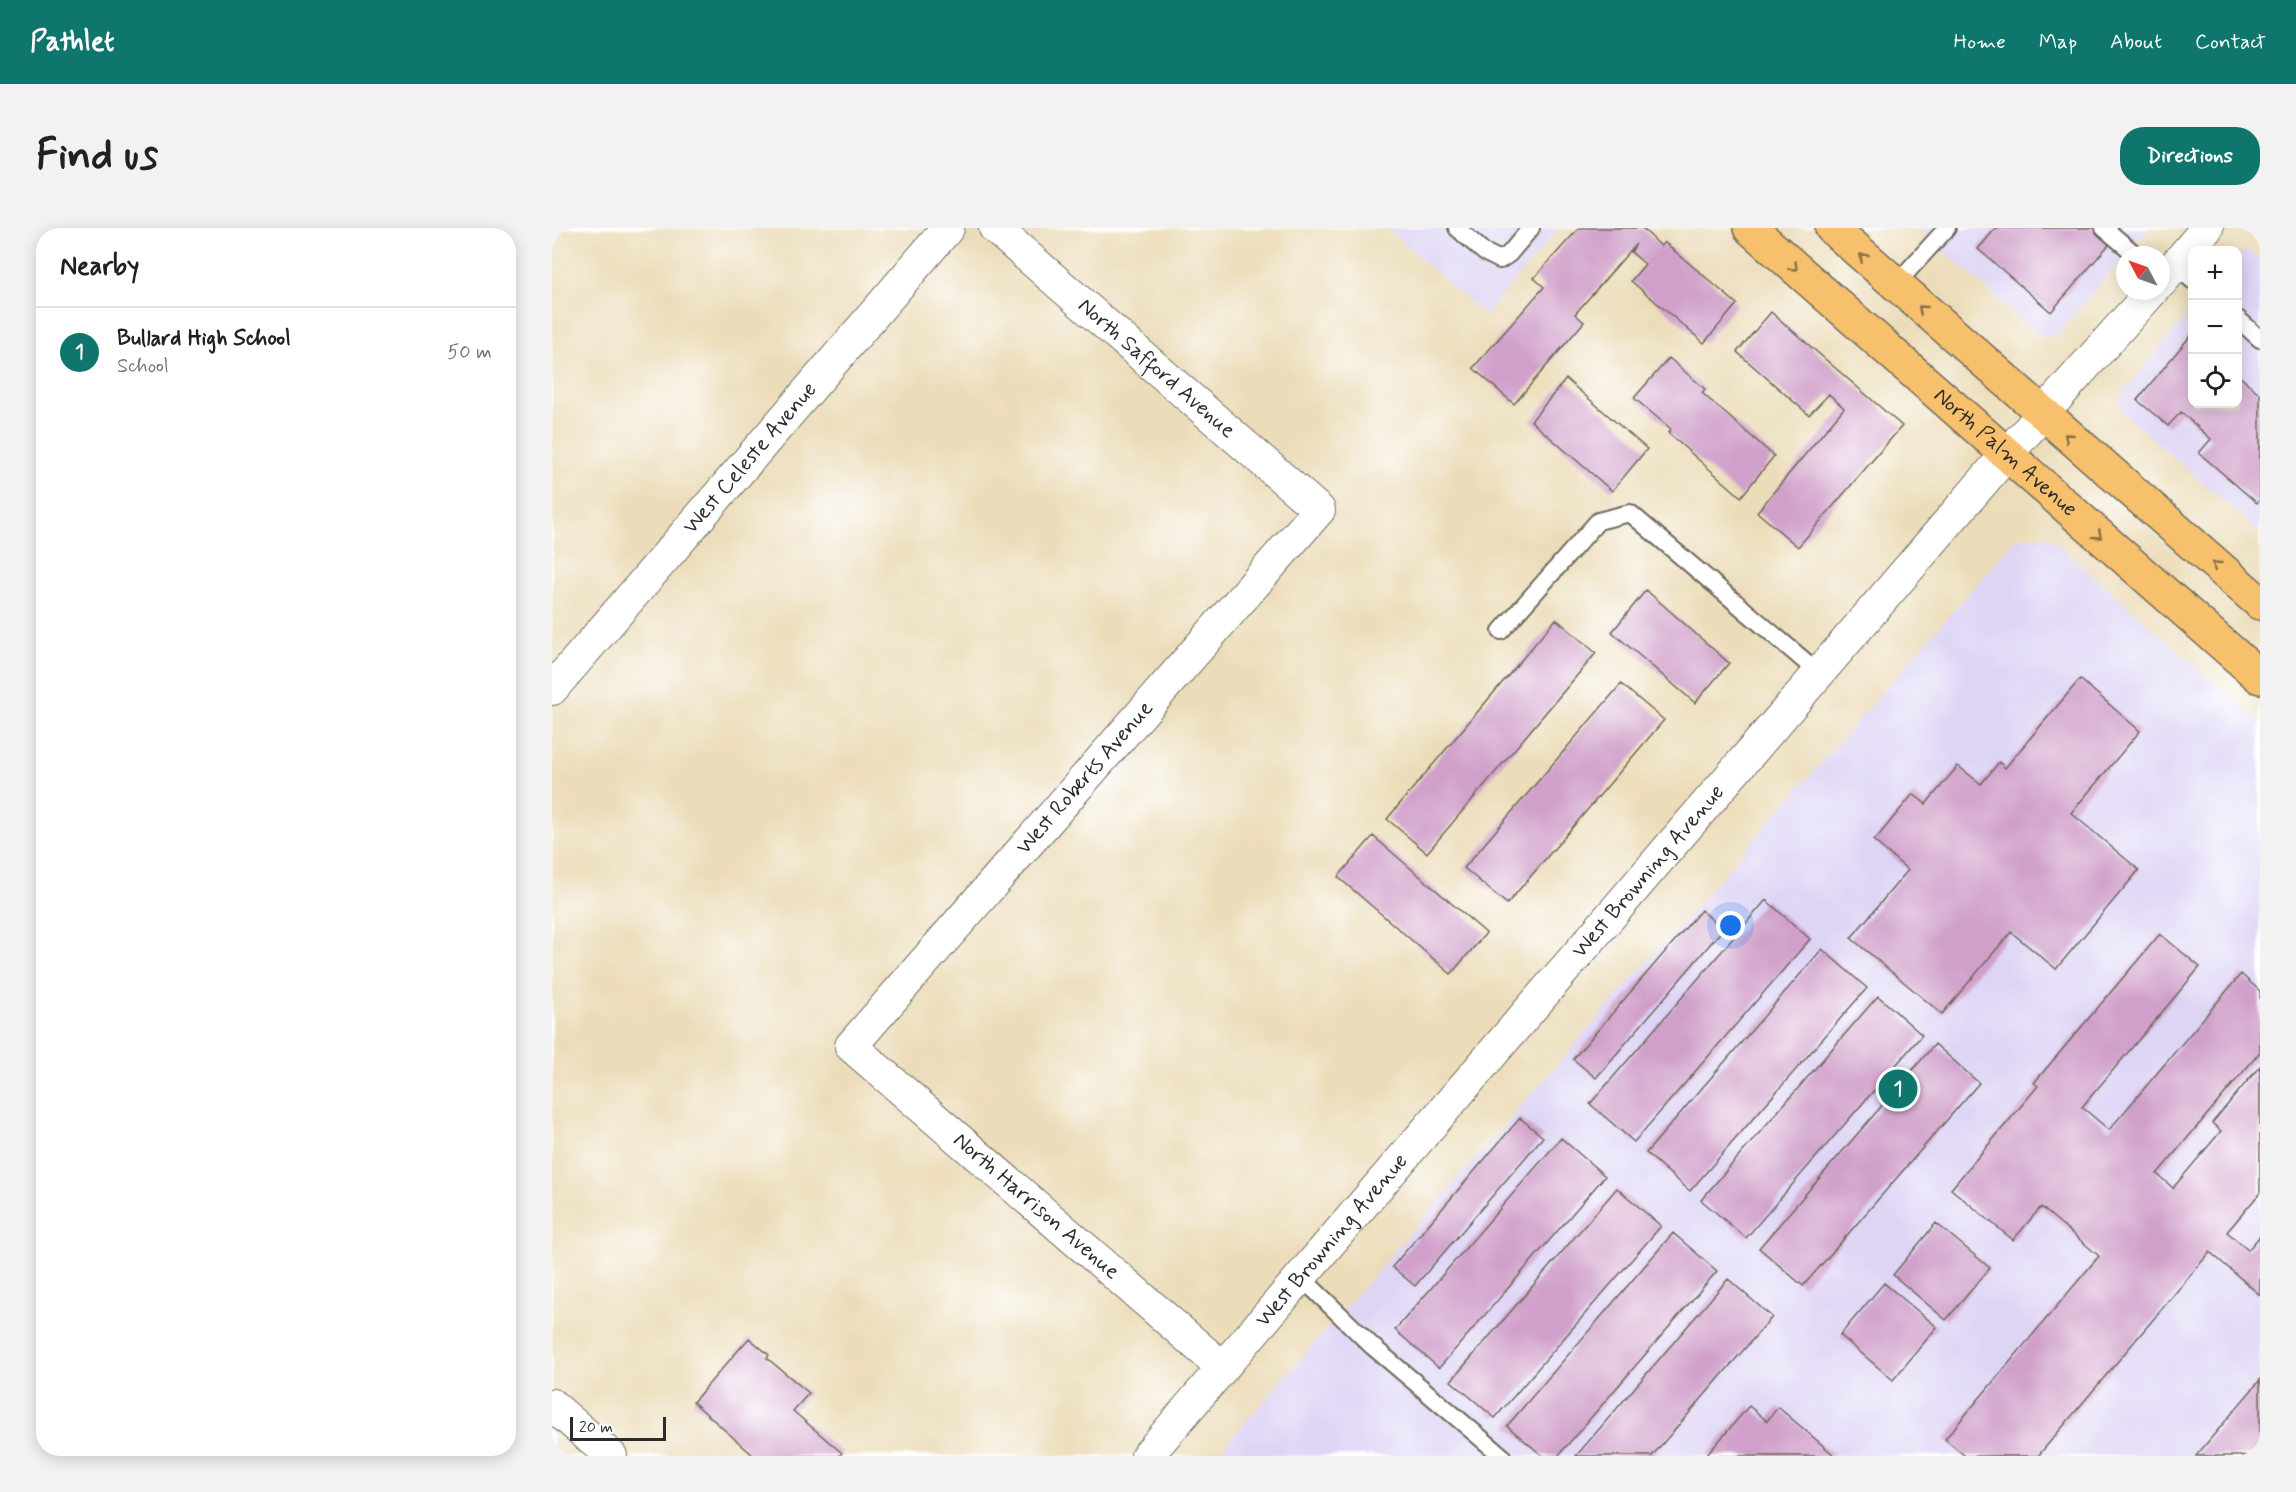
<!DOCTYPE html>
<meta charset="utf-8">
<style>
body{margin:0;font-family:Mynerve,sans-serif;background:#f2f2f2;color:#202124}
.controls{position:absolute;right:18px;top:18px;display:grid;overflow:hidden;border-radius:12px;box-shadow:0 3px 15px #0003}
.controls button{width:54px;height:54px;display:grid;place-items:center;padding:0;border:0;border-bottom:2px solid #e0e0e0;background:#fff;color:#202124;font:30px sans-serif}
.compass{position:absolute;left:1564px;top:18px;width:54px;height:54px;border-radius:50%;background:#fff;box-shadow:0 3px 15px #0003;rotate:311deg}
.scale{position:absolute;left:18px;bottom:15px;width:96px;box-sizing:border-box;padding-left:6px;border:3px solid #2b2b2b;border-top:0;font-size:16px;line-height:21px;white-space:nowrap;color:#2b2b2b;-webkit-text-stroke:4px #fff;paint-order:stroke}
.you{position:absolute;left:1179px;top:698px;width:21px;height:21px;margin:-15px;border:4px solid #fff;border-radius:50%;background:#1a73e8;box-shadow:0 0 0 9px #1a73e833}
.badge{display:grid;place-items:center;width:39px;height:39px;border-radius:50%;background:#0f766e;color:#fff;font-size:20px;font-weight:700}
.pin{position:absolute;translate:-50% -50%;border:3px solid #fff;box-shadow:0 2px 6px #0006}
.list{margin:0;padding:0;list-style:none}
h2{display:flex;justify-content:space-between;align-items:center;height:78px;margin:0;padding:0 24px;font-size:26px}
h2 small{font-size:20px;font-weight:400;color:#757577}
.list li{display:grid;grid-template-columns:39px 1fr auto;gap:18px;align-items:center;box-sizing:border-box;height:90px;padding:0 24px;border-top:2px solid #e0e0e0}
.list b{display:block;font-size:22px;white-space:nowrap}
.list p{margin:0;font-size:20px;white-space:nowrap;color:#757577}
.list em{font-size:20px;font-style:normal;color:#757577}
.icon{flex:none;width:33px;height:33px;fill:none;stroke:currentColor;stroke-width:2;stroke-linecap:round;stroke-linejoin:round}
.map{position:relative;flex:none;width:1708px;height:1228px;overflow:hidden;border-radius:24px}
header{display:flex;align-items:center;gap:36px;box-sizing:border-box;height:84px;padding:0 30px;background:#0f766e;color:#fff}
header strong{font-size:28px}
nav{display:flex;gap:33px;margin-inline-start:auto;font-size:21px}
.intro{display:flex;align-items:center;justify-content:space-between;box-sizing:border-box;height:144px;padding:0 36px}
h1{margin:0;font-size:42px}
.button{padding:15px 27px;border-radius:24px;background:#0f766e;color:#fff;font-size:21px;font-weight:700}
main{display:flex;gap:36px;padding:0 36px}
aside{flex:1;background:#fff;border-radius:24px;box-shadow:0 3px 15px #0003}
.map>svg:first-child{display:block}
</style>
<header>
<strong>Pathlet</strong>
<nav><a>Home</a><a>Map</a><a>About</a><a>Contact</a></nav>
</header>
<div class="intro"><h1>Find us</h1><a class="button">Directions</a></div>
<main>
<aside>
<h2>Nearby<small></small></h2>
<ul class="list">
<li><span class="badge">1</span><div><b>Bullard High School</b><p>School</p></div><em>50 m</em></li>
</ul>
</aside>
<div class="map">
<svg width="1708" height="1228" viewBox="0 0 1708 1228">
<rect width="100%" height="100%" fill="#fff"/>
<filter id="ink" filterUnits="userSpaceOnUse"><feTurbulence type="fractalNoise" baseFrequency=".0167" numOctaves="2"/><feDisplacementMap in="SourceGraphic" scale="12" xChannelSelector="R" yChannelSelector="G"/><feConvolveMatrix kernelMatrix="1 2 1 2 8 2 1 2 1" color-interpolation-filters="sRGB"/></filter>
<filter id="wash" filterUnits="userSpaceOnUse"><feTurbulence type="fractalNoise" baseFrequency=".008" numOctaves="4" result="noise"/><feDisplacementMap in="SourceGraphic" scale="24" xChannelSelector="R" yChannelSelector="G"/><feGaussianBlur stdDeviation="1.35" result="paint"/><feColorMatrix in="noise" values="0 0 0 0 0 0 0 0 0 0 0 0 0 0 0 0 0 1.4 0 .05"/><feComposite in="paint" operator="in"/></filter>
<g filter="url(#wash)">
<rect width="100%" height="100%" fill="#ecddba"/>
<path fill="#ded5f5" d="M834,0H1007L933,87Z
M1366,0H1597L1505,107L1489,109Z
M1694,20L1708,32V305L1571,185L1567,175L1570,165L1640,83V176H1686V31Z
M1496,308L1708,495V1228H664L1465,310Z"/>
<g id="blocks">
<path fill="#d0a0ca" d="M1027,0H1090L1109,18L1112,14L1185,76L1152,115L1079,53L1093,36L1079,24L1084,16L1023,86L1032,94L962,176L921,140L992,59L982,50Z
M1444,0H1544L1560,13L1499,84L1426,21Z
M1219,84L1350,198L1246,319L1205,284L1292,180L1277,166L1257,187L1185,124Z
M1640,106V176H1686V147L1708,166V272L1705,275L1647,225L1659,211L1629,184L1616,198L1585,172Z
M1117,130L1153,161L1150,165L1222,228L1189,269L1116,205L1119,201L1082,170Z
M1014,151L1095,221L1060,263L979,193Z
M1094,362L1177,435L1143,475L1060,404Z
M1004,391L1044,425L875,625L835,591Z
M1528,451L1588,503L1519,585L1587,642L1504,741L1459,704L1390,786L1299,710L1356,642L1322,613L1361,566L1374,576L1406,538L1429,556L1447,534L1453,540Z
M1069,456L1112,492L955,676L912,640Z
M821,608L934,705L899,746L786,649Z
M1214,672L1258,711L1082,914L1038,876Z
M1149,682L1171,701L1044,850L1021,831Z
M1608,706L1648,739L1530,879L1557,902L1689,746L1708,763V824L1605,946L1621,960L1669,903L1660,895L1708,838V965L1675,1004L1696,1022L1708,1008V1067L1658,1024L1486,1228H1413L1393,1211L1547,1028L1489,979L1461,1012L1399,961L1486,858L1482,855Z
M1270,721L1315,760L1138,963L1094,925Z
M1326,768L1370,807L1194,1010L1149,972Z
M1383,816L1427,855L1251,1058L1207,1020Z
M968,890L991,909L863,1058L840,1039Z
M1009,910L1053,948L887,1140L843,1102Z
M1065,960L1109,998L943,1190L899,1153Z
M1384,995L1438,1040L1394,1092L1341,1047Z
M1121,1005L1165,1043L1006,1228H991L955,1198Z
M1176,1051L1220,1089L1100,1228H1024Z
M1332,1055L1385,1099L1341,1152L1288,1107Z
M197,1110L217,1127L215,1130L257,1165L241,1183L290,1225L287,1228H202L141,1174Z
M1708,1152V1228H1644Z
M1197,1178L1215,1193L1226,1179L1283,1228H1154Z"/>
</g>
</g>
<g filter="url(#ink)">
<use href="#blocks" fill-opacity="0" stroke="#6f695d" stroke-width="1.5"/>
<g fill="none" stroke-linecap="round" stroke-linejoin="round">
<defs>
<path id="lane" d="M905,0L932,24L948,32L957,26L979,0
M1552,0L1584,27
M1623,37L1640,52
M1343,57L1395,0
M1686,91L1708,111
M949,403L1046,293L1078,285L1268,446
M749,1049L820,1118L950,1228"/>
<g id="street">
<path id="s1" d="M443,0L767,282L299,818L670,1139"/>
<path d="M1609,54L1655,0"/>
<path id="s2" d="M0,461L396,0"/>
<path d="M0,1177L59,1228"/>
<path id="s3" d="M595,1228L1454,227L1600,63"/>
</g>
<g id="primary">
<path id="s4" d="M1198,0L1708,449"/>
<path d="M1280,0L1708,375"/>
</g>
</defs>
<use href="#lane" stroke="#6f695d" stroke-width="20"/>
<use href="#street" stroke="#6f695d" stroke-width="34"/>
<use href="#primary" stroke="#6f695d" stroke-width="36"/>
<use href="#lane" stroke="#fff" stroke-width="16"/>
<use href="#street" stroke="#fff" stroke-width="32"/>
<use href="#primary" stroke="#f7c06c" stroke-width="33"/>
</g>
<defs><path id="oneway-chevron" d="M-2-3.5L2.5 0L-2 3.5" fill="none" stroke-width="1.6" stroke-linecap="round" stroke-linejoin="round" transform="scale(1.5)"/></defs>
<g stroke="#876e48">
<use href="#oneway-chevron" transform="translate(1311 29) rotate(-138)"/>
<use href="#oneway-chevron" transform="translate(1242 39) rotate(42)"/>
<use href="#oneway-chevron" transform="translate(1370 81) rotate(-139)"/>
<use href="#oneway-chevron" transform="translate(1516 209) rotate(-139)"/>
<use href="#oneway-chevron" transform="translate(1546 307) rotate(41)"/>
<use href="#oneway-chevron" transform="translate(1664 337) rotate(-139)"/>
</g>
</g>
<g text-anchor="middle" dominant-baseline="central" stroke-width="4.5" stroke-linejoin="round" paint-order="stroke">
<g font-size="22" fill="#2b2b2b" stroke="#fff">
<text stroke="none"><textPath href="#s1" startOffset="214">North Safford Avenue</textPath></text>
<text stroke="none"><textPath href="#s4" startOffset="340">North Palm Avenue</textPath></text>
<text stroke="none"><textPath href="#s2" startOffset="304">West Celeste Avenue</textPath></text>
<text transform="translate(533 550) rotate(-49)">West Roberts Avenue</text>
<text stroke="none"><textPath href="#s3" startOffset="770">West Browning Avenue</textPath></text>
<text stroke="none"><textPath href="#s1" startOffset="1386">North Harrison Avenue</textPath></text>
<text stroke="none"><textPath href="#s3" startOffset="284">West Browning Avenue</textPath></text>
</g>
</g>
</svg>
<div class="controls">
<button>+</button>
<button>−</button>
<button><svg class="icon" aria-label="locate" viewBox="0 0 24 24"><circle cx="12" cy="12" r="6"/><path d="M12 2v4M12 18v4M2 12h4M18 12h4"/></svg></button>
</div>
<svg class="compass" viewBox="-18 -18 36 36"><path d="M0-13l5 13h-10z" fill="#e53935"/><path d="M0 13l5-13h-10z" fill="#757577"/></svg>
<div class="scale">20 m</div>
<div class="you"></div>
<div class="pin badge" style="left:1346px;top:861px">1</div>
</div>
</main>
